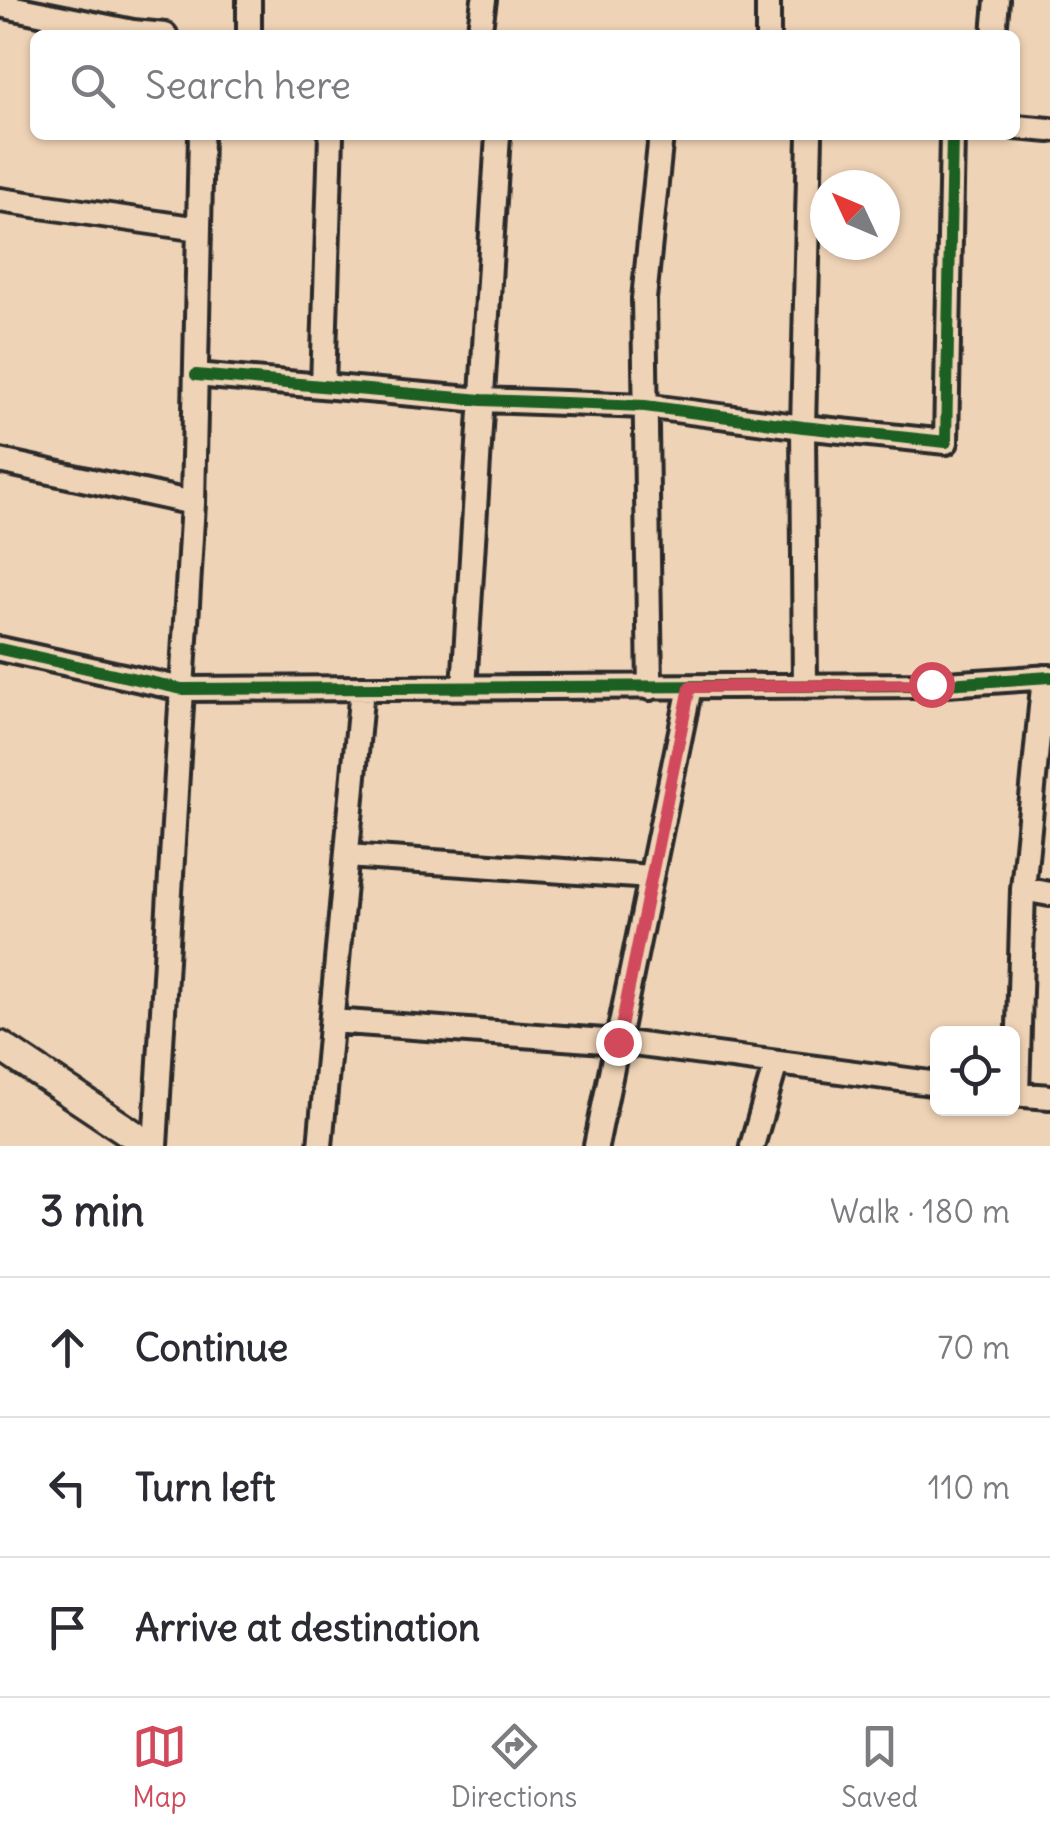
<!DOCTYPE html>
<meta charset="utf-8">
<style>
body{margin:0;font-family:Delius,sans-serif;background:#f7f7f7;color:#2b2b33}
.controls{position:absolute;right:30px;bottom:30px;display:grid;overflow:hidden;border-radius:15px;box-shadow:0 2px 8px #0004}
.controls button{width:90px;height:90px;display:grid;place-items:center;padding:0;border:0;border-bottom:2px solid #e1e1e2;background:#fff;color:#2b2b33;font:50px sans-serif}
.compass{position:absolute;left:810px;top:170px;width:90px;height:90px;border-radius:50%;background:#fff;box-shadow:0 2px 8px #0004;rotate:314deg}
.stop{position:absolute;width:30px;height:30px;margin:-22px;border:8px solid #d1495b;border-radius:50%;background:#fff}
.stop.end{background:#d1495b;border-color:#fff;box-shadow:0 2px 10px #0008}
.list{margin:0;padding:0;list-style:none}
h2{display:flex;justify-content:space-between;align-items:center;height:130px;margin:0;padding:0 40px;font-size:42px}
h2 small{font-size:32px;font-weight:400;color:#7c7c81}
.list li{display:grid;grid-template-columns:65px 1fr auto;gap:30px;align-items:center;box-sizing:border-box;height:140px;padding:0 40px;border-top:2px solid #e1e1e2}
.list b{display:block;font-size:38px;white-space:nowrap}
.list em{font-size:32px;font-style:normal;color:#7c7c81}
.icon{flex:none;width:55px;height:55px;fill:none;stroke:currentColor;stroke-width:2;stroke-linecap:round;stroke-linejoin:round}
.map{position:relative;flex:none;width:1050px;height:1146px;overflow:hidden}
.search{position:absolute;background:#fff;box-shadow:0 2px 8px #0004;left:30px;right:30px;top:30px;height:110px;display:flex;align-items:center;gap:25px;box-sizing:border-box;padding:0 35px;border-radius:15px;color:#7c7c81;font-size:38px}
.sheet{height:550px;background:#fff}
nav{display:flex;justify-content:space-around;align-items:center;box-sizing:border-box;height:140px;border-top:2px solid #e1e1e2;background:#fff;font-size:28px;color:#7c7c81}
nav a{display:grid;justify-items:center;gap:5px}
nav .on{color:#d1495b}
.map>svg:first-child{display:block}
</style>
<div class="map">
<svg width="1050" height="1146" viewBox="0 0 1050 1146">
<rect width="100%" height="100%" fill="#efd3b6"/>
<filter id="ink" filterUnits="userSpaceOnUse"><feTurbulence type="fractalNoise" baseFrequency=".01" numOctaves="2"/><feDisplacementMap in="SourceGraphic" scale="20" xChannelSelector="R" yChannelSelector="G"/><feConvolveMatrix kernelMatrix="1 2 1 2 8 2 1 2 1" color-interpolation-filters="sRGB"/></filter>
<g filter="url(#ink)">
<g fill="none" stroke-linecap="round" stroke-linejoin="round">
<defs>
<path id="minor" d="M0,5L133,32L165,35
M249,35V0
M479,35L484,0
M768,35V0
M994,35L997,0
M1015,127L1050,130
M0,200L199,229
M196,375L482,400L645,406L803,427L946,442L952,135
M323,386L331,135
M0,461L193,503
M0,649L182,689L931,685L1050,677
M805,686L803,427L810,135
M464,688L498,135
M650,688L644,299L661,135
M347,856L651,877
M1023,889L1050,894
M332,1021L618,1042L938,1084
M1012,1094L1050,1097
M1017,1095L1023,889L1044,677
M155,1146L193,503L201,135
M320,1146L362,688
M596,1146L690,687
M752,1146L776,1063"/>
<path id="tertiary" d="M0,1046L150,1146"/>
</defs>
<use href="#minor" stroke="#2b2b2b" stroke-width="30"/>
<use href="#tertiary" stroke="#2b2b2b" stroke-width="35"/>
<use href="#minor" stroke="#efd3b6" stroke-width="22"/>
<use href="#tertiary" stroke="#efd3b6" stroke-width="28"/>
<defs>
<path id="cycleway" d="M196,375L482,400L645,406L803,427L946,442L952,135
M0,649L182,689L931,685L1050,677"/>
</defs>
<use href="#cycleway" stroke="#efd3b6" stroke-width="19"/>
<use href="#cycleway" stroke="#1b5e20" stroke-width="12"/>
</g>
</g>
<g fill="none" stroke-linecap="round" stroke-linejoin="round" filter="url(#ink)">
<path stroke="#d1495b" stroke-width="12" d="M618,1042L690,687L931,684"/>
</g>
</svg>
<div class="controls">
<button><svg class="icon" aria-label="locate" viewBox="0 0 24 24"><circle cx="12" cy="12" r="6"/><path d="M12 2v4M12 18v4M2 12h4M18 12h4"/></svg></button>
</div>
<svg class="compass" viewBox="-18 -18 36 36"><path d="M0-13l5 13h-10z" fill="#e53935"/><path d="M0 13l5-13h-10z" fill="#7c7c81"/></svg>
<div class="stop" style="left:931px;top:684px"></div>
<div class="stop end" style="left:618px;top:1042px"></div>
<div class="search"><svg class="icon" aria-label="search" viewBox="0 0 24 24"><circle cx="10" cy="10" r="6"/><path d="M15 15l6 6"/></svg>Search here</div>
</div>
<section class="sheet">
<h2>3 min<small>Walk · 180 m</small></h2>
<ul class="list">
<li><svg class="icon" aria-label="ahead" viewBox="0 0 24 24"><path d="M12 20V5M6 11l6-6 6 6"/></svg><div><b>Continue</b></div><em>70 m</em></li>
<li><svg class="icon" aria-label="left" viewBox="0 0 24 24"><path d="M17 20v-9H6M10 6l-5 5 5 5"/></svg><div><b>Turn left</b></div><em>110 m</em></li>
<li><svg class="icon" aria-label="arrive" viewBox="0 0 24 24"><path d="M6 21V4h12l-3 4 3 4H6"/></svg><div><b>Arrive at destination</b></div></li>
</ul>
</section>
<nav>
<a class="on"><svg class="icon" aria-label="map" viewBox="0 0 24 24"><path d="M3 6l6-2 6 2 6-2v14l-6 2-6-2-6 2zM9 4v14M15 6v14"/></svg>Map</a>
<a><svg class="icon" aria-label="directions" viewBox="0 0 24 24"><path d="M12 3l9 9-9 9-9-9zM9 14v-3h6M13 9l2 2-2 2"/></svg>Directions</a>
<a><svg class="icon" aria-label="saved" viewBox="0 0 24 24"><path d="M7 4h10v16l-5-4-5 4z"/></svg>Saved</a>
</nav>
